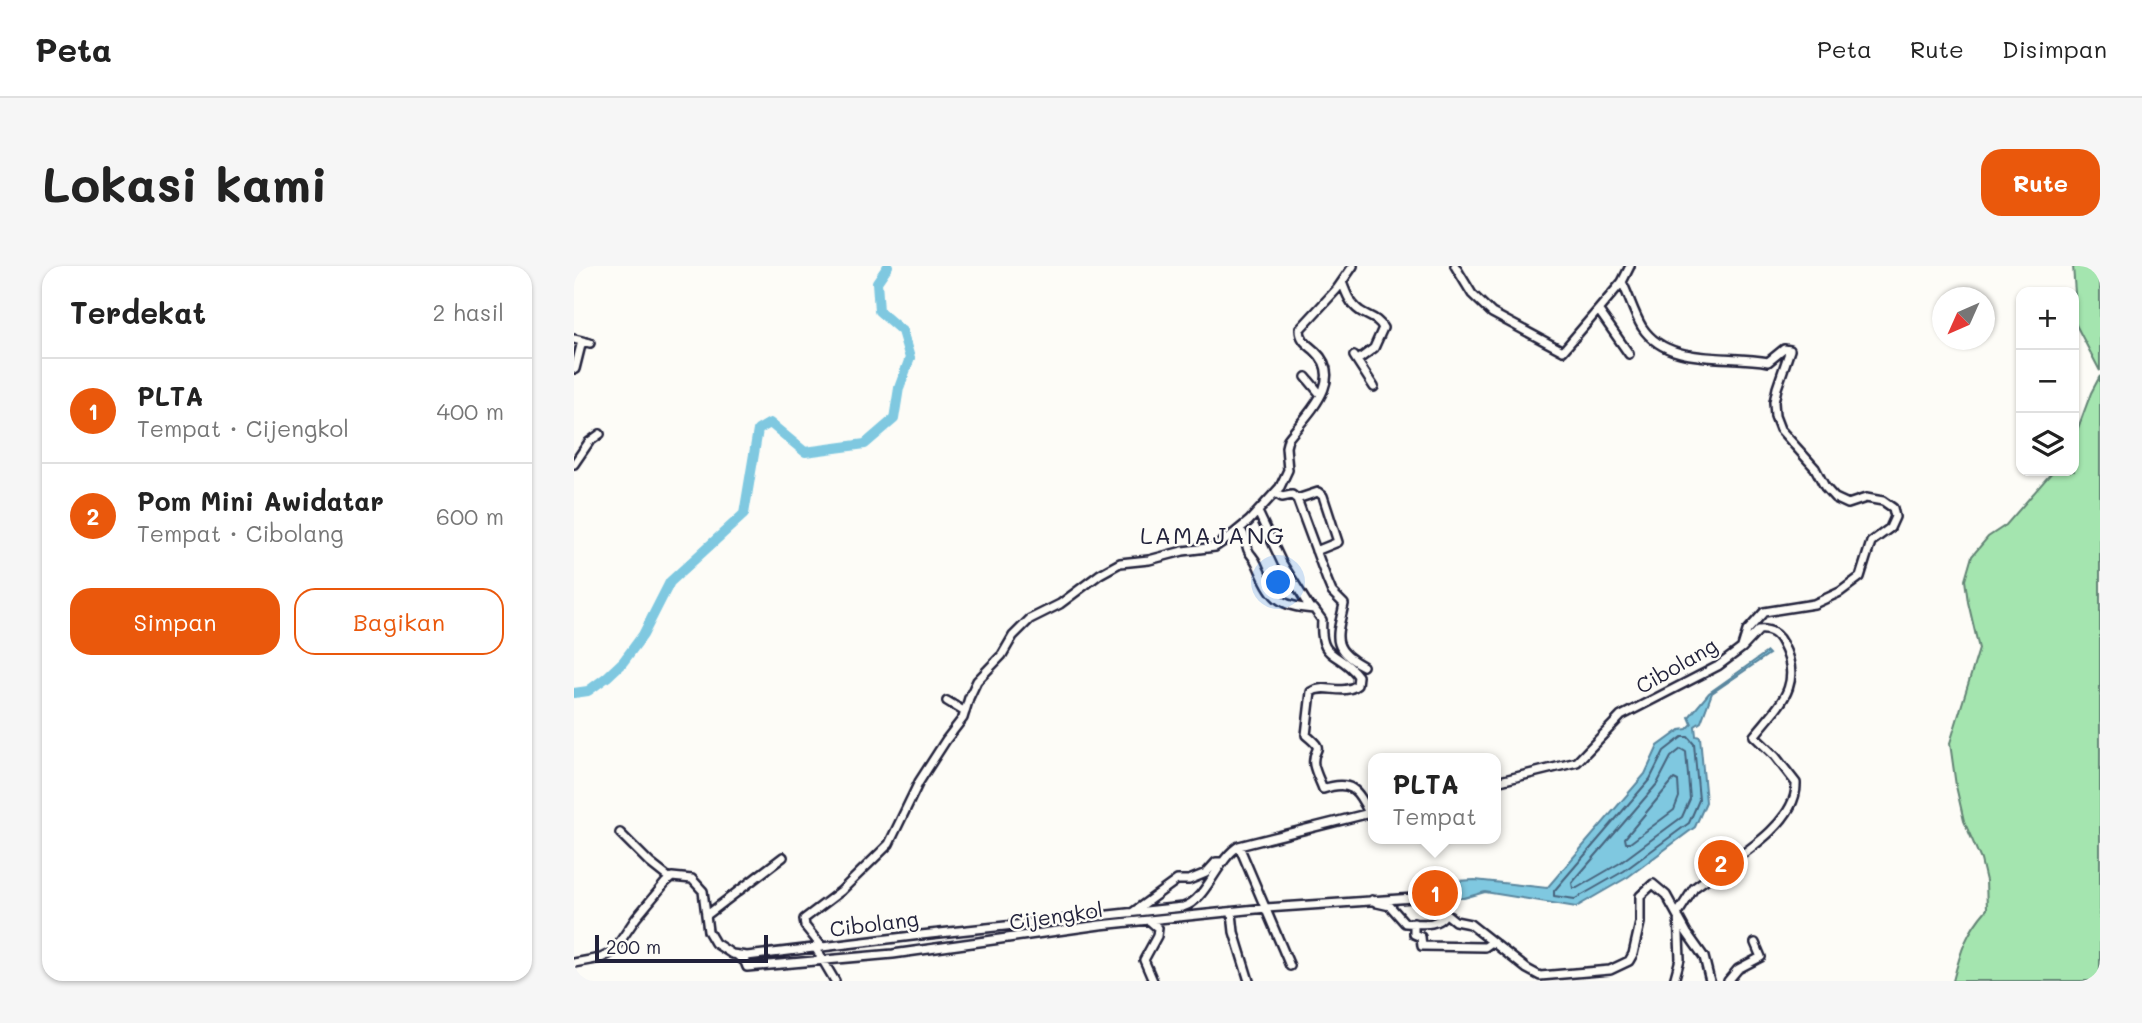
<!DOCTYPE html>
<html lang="id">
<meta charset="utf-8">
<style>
body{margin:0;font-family:Mali,sans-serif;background:#f6f6f6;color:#222}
.controls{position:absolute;right:21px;top:21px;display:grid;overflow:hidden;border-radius:14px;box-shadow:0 2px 5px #0004}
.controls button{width:63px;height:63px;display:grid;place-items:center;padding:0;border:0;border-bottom:2px solid #e0e0e0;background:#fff;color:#222;font:35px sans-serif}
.compass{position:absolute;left:1358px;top:21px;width:63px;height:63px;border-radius:50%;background:#fff;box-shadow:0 2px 5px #0004;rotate:225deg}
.scale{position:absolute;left:21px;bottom:18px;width:173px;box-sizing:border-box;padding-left:7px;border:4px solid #22223b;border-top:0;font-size:19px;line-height:24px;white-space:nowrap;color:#22223b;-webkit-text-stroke:5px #fdfcf7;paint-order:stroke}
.you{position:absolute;left:705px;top:317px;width:24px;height:24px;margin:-18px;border:5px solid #fff;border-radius:50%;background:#1a73e8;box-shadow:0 0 0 10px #1a73e833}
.badge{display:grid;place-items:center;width:46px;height:46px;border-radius:50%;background:#ea580c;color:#fff;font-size:23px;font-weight:700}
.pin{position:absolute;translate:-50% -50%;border:4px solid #fff;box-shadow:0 2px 7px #0006}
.popup{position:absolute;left:794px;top:487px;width:133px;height:91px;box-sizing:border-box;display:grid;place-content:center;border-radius:14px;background:#fff;filter:drop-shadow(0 2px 5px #0005);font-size:23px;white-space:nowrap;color:#767676}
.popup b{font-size:26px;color:#222}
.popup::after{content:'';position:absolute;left:50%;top:100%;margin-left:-14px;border:14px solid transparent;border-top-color:#fff}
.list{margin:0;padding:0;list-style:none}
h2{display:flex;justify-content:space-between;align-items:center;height:91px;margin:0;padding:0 28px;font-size:30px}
h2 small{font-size:23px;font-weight:400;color:#767676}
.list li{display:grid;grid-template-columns:46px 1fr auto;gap:21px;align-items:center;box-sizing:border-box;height:105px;padding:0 28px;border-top:2px solid #e0e0e0}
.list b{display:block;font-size:26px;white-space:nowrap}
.list p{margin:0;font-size:23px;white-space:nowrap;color:#767676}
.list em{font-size:23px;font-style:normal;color:#767676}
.actions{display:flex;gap:14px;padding:21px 28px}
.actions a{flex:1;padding:16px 0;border:2px solid #ea580c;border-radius:21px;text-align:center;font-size:24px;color:#ea580c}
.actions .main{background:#ea580c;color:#fff}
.icon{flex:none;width:38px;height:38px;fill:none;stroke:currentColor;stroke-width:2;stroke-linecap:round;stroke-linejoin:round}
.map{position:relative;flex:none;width:1526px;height:715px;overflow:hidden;border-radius:21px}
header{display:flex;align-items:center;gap:42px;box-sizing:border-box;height:98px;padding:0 35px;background:#fff;border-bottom:2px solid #e0e0e0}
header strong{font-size:33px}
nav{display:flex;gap:38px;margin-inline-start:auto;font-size:24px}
.intro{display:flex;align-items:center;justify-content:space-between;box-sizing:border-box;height:168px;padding:0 42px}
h1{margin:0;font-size:49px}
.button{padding:18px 32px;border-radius:21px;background:#ea580c;color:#fff;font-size:24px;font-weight:700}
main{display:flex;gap:42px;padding:0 42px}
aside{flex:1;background:#fff;border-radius:21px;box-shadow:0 2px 5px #0004}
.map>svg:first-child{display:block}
</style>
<header>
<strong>Peta</strong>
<nav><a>Peta</a><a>Rute</a><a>Disimpan</a></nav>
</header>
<div class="intro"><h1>Lokasi kami</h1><a class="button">Rute</a></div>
<main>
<aside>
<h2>Terdekat<small>2 hasil</small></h2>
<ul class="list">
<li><span class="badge">1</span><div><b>PLTA</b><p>Tempat · Cijengkol</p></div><em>400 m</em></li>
<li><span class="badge">2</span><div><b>Pom Mini Awidatar</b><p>Tempat · Cibolang</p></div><em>600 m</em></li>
</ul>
<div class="actions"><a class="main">Simpan</a><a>Bagikan</a></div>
</aside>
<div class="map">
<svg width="1526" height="715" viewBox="0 0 1526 715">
<rect width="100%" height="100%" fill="#fdfcf7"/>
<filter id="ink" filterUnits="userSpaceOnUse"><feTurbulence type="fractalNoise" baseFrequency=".0143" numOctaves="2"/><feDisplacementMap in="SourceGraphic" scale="14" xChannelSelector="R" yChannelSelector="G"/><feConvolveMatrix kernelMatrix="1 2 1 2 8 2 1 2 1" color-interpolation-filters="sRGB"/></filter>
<g filter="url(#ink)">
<path fill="#a4e5af" stroke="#638475" stroke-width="2" d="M1499,0H1526V105L1500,55L1501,27Z
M1526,110V715H1379C1387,684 1392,667 1413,643L1412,615L1407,594L1390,555L1382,520L1376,477L1405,383L1394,336L1391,314L1398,290L1414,271L1432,259L1479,205H1500V173L1517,127Z"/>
<path fill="#7fc8e0" stroke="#5a869e" stroke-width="2" d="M1193,386L1195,388L1138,427L1127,456L1121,460L1122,470L1126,471L1132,536L1121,561L1054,611L1002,641L911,626L890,632H874L871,624L881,615L901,614L973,622L1071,508L1084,480L1106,464L1113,463L1118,458L1115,451L1135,427Z"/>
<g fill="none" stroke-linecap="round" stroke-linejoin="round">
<path stroke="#47647d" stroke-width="2" d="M1108,471H1114L1120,478L1125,534L1115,557L1050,605L1001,633L980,630V625L1076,513L1090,485Z
M1107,483L1112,486L1116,533L1108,551L1046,597L1003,622H999L998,617L1083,518L1097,491Z
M1100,513L1104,515L1105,531L1100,544L1056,577H1052L1051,572Z"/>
<path stroke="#7fc8e0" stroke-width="10" d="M0,427L14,425L33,411L49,396L69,369L96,316L170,248L184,164L196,157L231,186L291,178L320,153L325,122L336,92L328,65L305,45L303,16L314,0"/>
<defs>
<path id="minor" d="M881,0L898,28L918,47L989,85L1048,16L1056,0
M768,16C772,27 776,38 786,45C795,51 804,52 809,62L800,82L784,94
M1048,16C1055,30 1060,48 1068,61C1094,101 1154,88 1194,96L1210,83L1216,84L1203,122L1200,136L1201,150L1206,163L1241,202L1251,221L1261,232L1274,238L1292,232L1309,235L1319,242L1321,251L1316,262L1297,276L1286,311L1266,326L1240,338L1190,346L1173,365L1168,381
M1025,45L1055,88
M0,73L16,77
M780,90L800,121
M1,103L8,75
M732,111L747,129
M0,198L15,176L26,168
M701,227L708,231L718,229L723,233L753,314L758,326L770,338C764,368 754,382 789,400
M723,233L744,226L749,230L764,276L742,285
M684,246L708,297L736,342
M666,263C672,269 671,276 674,284C676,289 681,292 683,298C698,332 703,340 740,343L748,354C745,396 765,384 784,410L783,419C769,430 750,417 737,426L732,469C754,487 737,480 740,499C742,508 746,515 749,523C777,513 784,524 795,547
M373,435L391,446
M922,516L1003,496L1047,450L1144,400L1168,382L1185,364C1196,363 1203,367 1208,377C1231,419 1205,439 1180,470L1201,490L1222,517C1224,561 1151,598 1120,622L1104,647L1106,693L1100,715
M46,567L76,597L95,612
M665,580L716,700
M798,634L803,637L816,640L831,657C846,657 862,662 871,648
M559,646L603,614H615L632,607L642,596H649
M658,647L660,666L675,715
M133,649L209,591
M576,655L584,662L583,670L570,694L579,715
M840,657V668L847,671L848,680L911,681L918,676
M241,681L261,715
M248,681L231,660L230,653L267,625L315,578L345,516L372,474L389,452L395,432L403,415L428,389L439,370L456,353L486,338L526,308L546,297L575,294L609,285L641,281L653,273L675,255L706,221L714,204L712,181L714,173C733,148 772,114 741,85C733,78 726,74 726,63L763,23L779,0
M163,689L171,696L173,701L319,688L526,659L692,642L840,632L860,638L881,655L896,658L953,703L966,710L1036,704L1055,695L1059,688L1066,657V630L1079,618L1092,629L1113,667L1130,691L1136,715
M0,697L27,692L39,686L62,652L91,617L98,611L118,613L129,625L134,665L141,677L158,688L173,690L347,669L609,641C633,634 643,593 665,580L800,546
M1154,715L1164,703L1187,691L1181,677"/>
</defs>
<use href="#minor" stroke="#22223b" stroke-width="12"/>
<use href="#minor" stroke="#fdfcf7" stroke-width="7"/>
</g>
</g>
<g text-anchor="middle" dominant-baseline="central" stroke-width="5" stroke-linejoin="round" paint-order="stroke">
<g font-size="21" fill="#22223b" stroke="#fdfcf7">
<text transform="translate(1102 399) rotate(-30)">Cibolang</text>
<text transform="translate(482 649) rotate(-8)">Cijengkol</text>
<text transform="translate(300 657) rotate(-7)">Cibolang</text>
</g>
<g font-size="24" letter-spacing="2" fill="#22223b" stroke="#fdfcf7">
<text x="639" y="268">LAMAJANG</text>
</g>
</g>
</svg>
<div class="controls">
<button>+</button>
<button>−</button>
<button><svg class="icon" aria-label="layers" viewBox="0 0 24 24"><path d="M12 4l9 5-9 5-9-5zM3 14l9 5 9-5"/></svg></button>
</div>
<svg class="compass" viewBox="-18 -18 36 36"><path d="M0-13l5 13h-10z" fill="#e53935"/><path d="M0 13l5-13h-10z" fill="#767676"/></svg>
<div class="scale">200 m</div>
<div class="you"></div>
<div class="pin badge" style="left:861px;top:627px">1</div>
<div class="popup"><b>PLTA</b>Tempat</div>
<div class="pin badge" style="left:1147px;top:597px">2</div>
</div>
</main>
